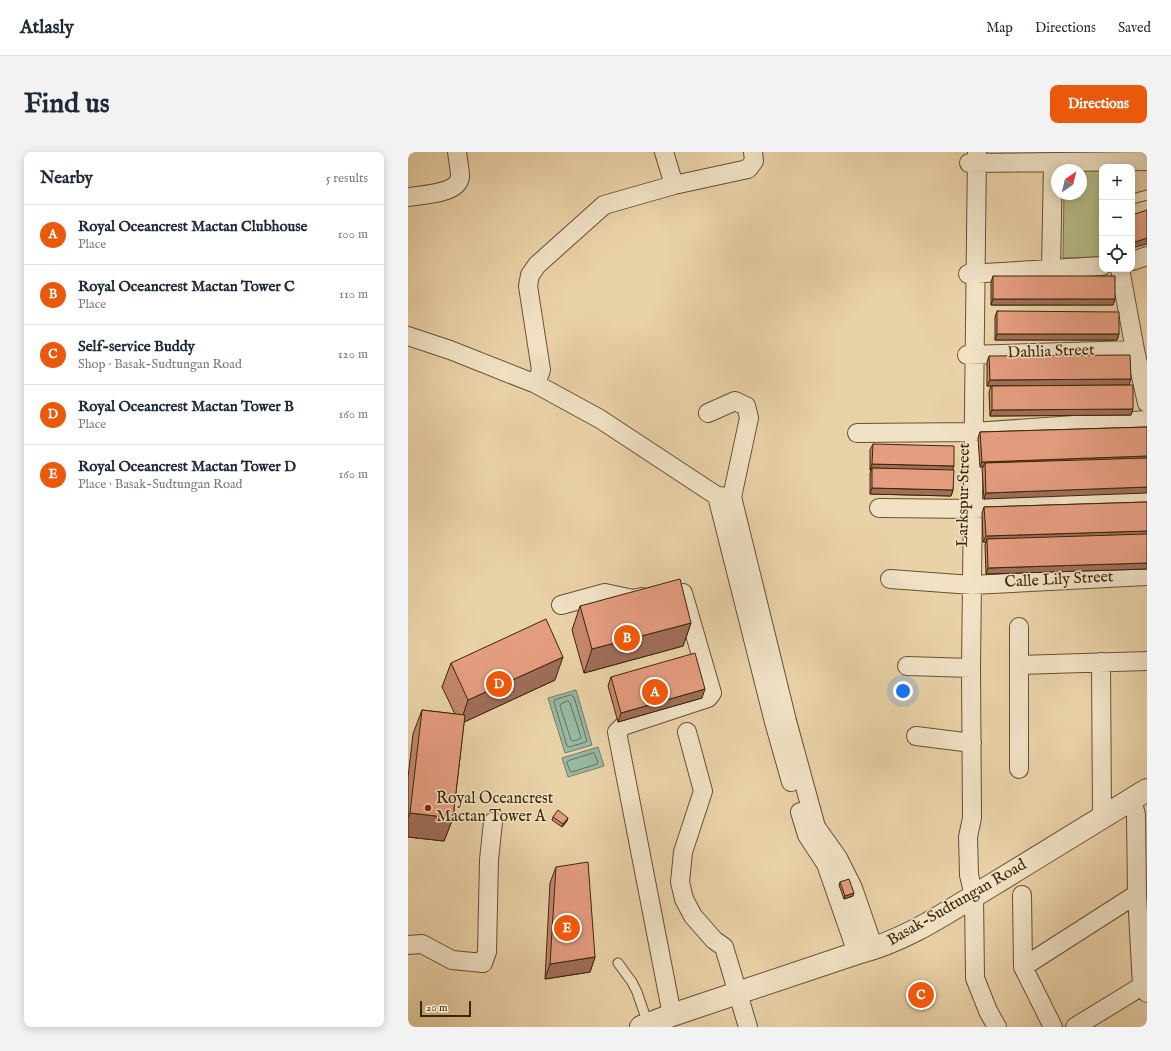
<!DOCTYPE html>
<meta charset="utf-8">
<style>
body{margin:0;font-family:"IM FELL English",serif;background:#f2f2f3;color:#1f2937}
.controls{position:absolute;right:12px;top:12px;display:grid;overflow:hidden;border-radius:8px;box-shadow:0 2px 10px #0003}
.controls button{width:36px;height:36px;display:grid;place-items:center;padding:0;border:0;border-bottom:1px solid #e0e1e3;background:#fff;color:#1f2937;font:20px sans-serif}
.compass{position:absolute;left:643px;top:12px;width:36px;height:36px;border-radius:50%;background:#fff;box-shadow:0 2px 10px #0003;rotate:35deg}
.scale{position:absolute;left:12px;bottom:10px;width:51px;box-sizing:border-box;padding-left:4px;border:2px solid #3b2607;border-top:0;font-size:11px;line-height:14px;white-space:nowrap;color:#3b2607;-webkit-text-stroke:3px #f1e2c6;paint-order:stroke}
.you{position:absolute;left:495px;top:539px;width:14px;height:14px;margin:-10px;border:3px solid #fff;border-radius:50%;background:#1a73e8;box-shadow:0 0 0 6px #1a73e833}
.badge{display:grid;place-items:center;width:26px;height:26px;border-radius:50%;background:#ea580c;color:#fff;font-size:13px;font-weight:700}
.pin{position:absolute;translate:-50% -50%;border:2px solid #fff;box-shadow:0 1px 4px #0006}
.list{margin:0;padding:0;list-style:none}
h2{display:flex;justify-content:space-between;align-items:center;height:52px;margin:0;padding:0 16px;font-size:17px}
h2 small{font-size:13px;font-weight:400;color:#747a83}
.list li{display:grid;grid-template-columns:26px 1fr auto;gap:12px;align-items:center;box-sizing:border-box;height:60px;padding:0 16px;border-top:1px solid #e0e1e3}
.list b{display:block;font-size:15px;white-space:nowrap}
.list p{margin:0;font-size:13px;white-space:nowrap;color:#747a83}
.list em{font-size:13px;font-style:normal;color:#747a83}
.icon{flex:none;width:22px;height:22px;fill:none;stroke:currentColor;stroke-width:2;stroke-linecap:round;stroke-linejoin:round}
.map{position:relative;flex:none;width:739px;height:875px;overflow:hidden;border-radius:8px}
header{display:flex;align-items:center;gap:24px;box-sizing:border-box;height:56px;padding:0 20px;background:#fff;border-bottom:1px solid #e0e1e3}
header strong{font-size:19px}
nav{display:flex;gap:22px;margin-inline-start:auto;font-size:14px}
.intro{display:flex;align-items:center;justify-content:space-between;box-sizing:border-box;height:96px;padding:0 24px}
h1{margin:0;font-size:28px}
.button{padding:10px 18px;border-radius:8px;background:#ea580c;color:#fff;font-size:14px;font-weight:700}
main{display:flex;gap:24px;padding:0 24px}
aside{flex:1;background:#fff;border-radius:8px;box-shadow:0 2px 10px #0003}
.map>svg:first-child{display:block}
</style>
<header>
<strong>Atlasly</strong>
<nav><a>Map</a><a>Directions</a><a>Saved</a></nav>
</header>
<div class="intro"><h1>Find us</h1><a class="button">Directions</a></div>
<main>
<aside>
<h2>Nearby<small>5 results</small></h2>
<ul class="list">
<li><span class="badge">A</span><div><b>Royal Oceancrest Mactan Clubhouse</b><p>Place</p></div><em>100 m</em></li>
<li><span class="badge">B</span><div><b>Royal Oceancrest Mactan Tower C</b><p>Place</p></div><em>110 m</em></li>
<li><span class="badge">C</span><div><b>Self-service Buddy</b><p>Shop · Basak-Sudtungan Road</p></div><em>120 m</em></li>
<li><span class="badge">D</span><div><b>Royal Oceancrest Mactan Tower B</b><p>Place</p></div><em>160 m</em></li>
<li><span class="badge">E</span><div><b>Royal Oceancrest Mactan Tower D</b><p>Place · Basak-Sudtungan Road</p></div><em>160 m</em></li>
</ul>
</aside>
<div class="map">
<svg width="739" height="875" viewBox="0 0 739 875">
<rect width="100%" height="100%" fill="#ead2a8"/>
<filter id="stains"><feTurbulence type="fractalNoise" baseFrequency=".005" numOctaves="4"/><feColorMatrix values="0 0 0 0 .2 0 0 0 0 .09 0 0 0 0 .02 0 0 0 .5 -.17"/></filter>
<radialGradient id="worn" r=".72"><stop offset=".6" stop-color="#630" stop-opacity="0"/><stop offset="1" stop-color="#630" stop-opacity=".3"/></radialGradient>
<path fill="#b6bc88" stroke="#787148" d="M694,17V105L655,106L656,42H673V18Z"/>
<path fill="#98b8a4" stroke="#737e65" d="M168,538L184,593L157,601L140,546Z
M190,595L196,614L160,625L154,606Z"/>
<g fill="none" stroke-linecap="round" stroke-linejoin="round">
<path stroke="#6a6f56" stroke-width="1" d="M163,543L166,545L179,589L178,590L161,595L159,594L146,550L147,548Z
M160,549L162,551L173,585L172,587L165,589L163,588L152,554L153,552Z
M186,601L190,610L189,612L164,620L162,619L159,611L160,609Z"/>
<defs>
<path id="service" d="M724,47L739,43
M210,811L224,830L229,840L240,872"/>
<path id="minor" d="M256,0L266,33
M569,0L563,516L564,666L560,685L561,723L566,744L567,826L580,859L589,875
M561,11L739,9
M0,45C13,43 50,42 52,25C52,17 50,8 49,0
M724,109L739,104
M643,117L645,10
M712,117L727,198L739,251
M560,122L694,114
M0,184L42,198L128,232L192,267L309,344L321,345
M559,203L727,198
M128,232L133,218L120,134L122,123L129,113L196,53L266,33L340,17L346,9L345,0
M300,261L327,249L338,254L341,266L324,345L379,569L408,675L430,706L445,736L466,797
M449,281L565,280L739,268
M309,344L366,570L383,630
M471,356L566,357L739,346
M482,427L564,433L739,424
M153,453L197,441L225,447L234,445
M611,475V617
M693,510L694,666
M611,513L739,509
M499,514L563,516
M279,580L295,639L275,700L272,730L276,747L285,764L306,788L316,795L340,875
M508,584L564,591
M724,647L728,663L729,742L734,834L739,841
M392,660L399,683L418,712L449,801
M614,743L615,815L645,875
M0,793L14,792L44,808L75,811L79,800L81,708L85,670
M615,815L729,742
M264,863L209,580L215,574L300,546L304,541L275,441
M667,875L734,834"/>
<path id="tertiary" d="M233,875L264,863L449,801C498,789 541,759 584,733C635,702 687,670 739,638"/>
</defs>
<use href="#service" stroke="#67512f" stroke-width="11"/>
<use href="#minor" stroke="#67512f" stroke-width="20"/>
<use href="#tertiary" stroke="#67512f" stroke-width="24"/>
<use href="#service" stroke="#f1e2c6" stroke-width="9"/>
<use href="#minor" stroke="#f1e2c6" stroke-width="18"/>
<use href="#tertiary" stroke="#f1e2c6" stroke-width="22"/>
</g>
<path fill="#c5876e" stroke="#3b2607" d="M585,124L707,147L705,153H583V130Z
M589,159L711,182L709,188H587V165Z
M581,204L721,233L723,263L582,264L581,240L583,234H579V210Z
M739,275L576,347L574,317L575,315H572L570,286L572,280Z
M465,292L544,318L545,338L543,344L462,342V322L463,318H462V298Z
M739,350V417L578,422L577,393L578,390H575L574,361L576,355Z
M172,454L283,471L275,494L176,521L164,478Z
M43,511L147,528L56,570L45,666L36,689L0,685V626L5,582L14,558L47,562L34,535Z
M203,525L294,546L210,570L200,534Z
M145,665L159,669L154,675L144,668Z
M148,715L187,805L182,820L137,827L142,731Z
M432,730L445,744L436,747L431,733Z"/>
<path fill="#a06e5a" stroke="#3b2607" d="M739,86V92L724,96V91Z
M585,147H707L705,153H583Z
M589,182H711L709,188H587Z
M723,227L721,233L579,234L582,228Z
M725,257L723,263L582,264L584,258Z
M739,304V307L577,311L575,315H572L574,310Z
M464,312L546,314L544,320L464,316L463,318H462Z
M739,335V341L576,347L578,341Z
M464,336L545,338L543,344L462,342Z
M739,379V385L579,387L578,390H575L578,384Z
M739,411V417L578,422L580,416Z
M283,471L275,494L176,521L184,497Z
M155,505L147,528L52,572L60,548Z
M297,537L294,546L210,570L213,561Z
M2,661L45,666L36,689L0,685V666Z
M160,666L159,669L154,675L155,672Z
M446,741L445,744L436,747L437,744Z
M187,805L182,820L137,827L142,812Z"/>
<path fill="#e59d80" stroke="#3b2607" d="M739,58V86L724,91V63Z
M585,124H707V147H585Z
M589,159L711,160V182H589Z
M722,203L723,227L582,228L581,204Z
M725,233V257L584,258V234Z
M739,275V304L574,310L572,280Z
M465,292L546,294V314L464,312Z
M739,306V335L578,341L577,311Z
M464,316L546,318L545,338L464,336Z
M739,350V379L578,384L576,355Z
M739,382V411L580,416L579,387Z
M272,427L283,471L184,497L172,454Z
M138,467L155,505L60,548L43,511Z
M287,501L297,537L213,561L203,525Z
M14,558L57,563L45,666L2,661Z
M150,658L160,666L155,672L145,665Z
M180,710L187,805L142,812L148,715Z
M441,727L446,741L437,744L432,730Z"/>
<circle fill="#8f2418" stroke="#f1e2c6" stroke-width="1.5" cx="20" cy="656" r="4"/>
<g text-anchor="middle" dominant-baseline="central" stroke-width="3" stroke-linejoin="round" paint-order="stroke">
<g font-size="16" fill="#3b2607" stroke="#f1e2c6">
<text transform="translate(643 200) rotate(-2)">Dahlia Street</text>
<text transform="translate(556 343) rotate(-89)">Larkspur Street</text>
<text transform="translate(651 428) rotate(-3)">Calle Lily Street</text>
<text transform="translate(549 751) rotate(-30)">Basak-Sudtungan Road</text>
</g>
<g font-size="16" fill="#3b2607" stroke="#f1e2c6" text-anchor="start">
<text x="28" y="647">Royal Oceancrest<tspan x="28" dy="18">Mactan Tower A</tspan></text>
</g>
</g>
<rect width="100%" height="100%" filter="url(#stains)"/>
<rect width="100%" height="100%" fill="url(#worn)"/>
</svg>
<div class="controls">
<button>+</button>
<button>−</button>
<button><svg class="icon" aria-label="locate" viewBox="0 0 24 24"><circle cx="12" cy="12" r="6"/><path d="M12 2v4M12 18v4M2 12h4M18 12h4"/></svg></button>
</div>
<svg class="compass" viewBox="-18 -18 36 36"><path d="M0-13l5 13h-10z" fill="#e53935"/><path d="M0 13l5-13h-10z" fill="#747a83"/></svg>
<div class="scale">20 m</div>
<div class="you"></div>
<div class="pin badge" style="left:247px;top:540px">A</div>
<div class="pin badge" style="left:219px;top:486px">B</div>
<div class="pin badge" style="left:513px;top:843px">C</div>
<div class="pin badge" style="left:91px;top:532px">D</div>
<div class="pin badge" style="left:159px;top:776px">E</div>
</div>
</main>
